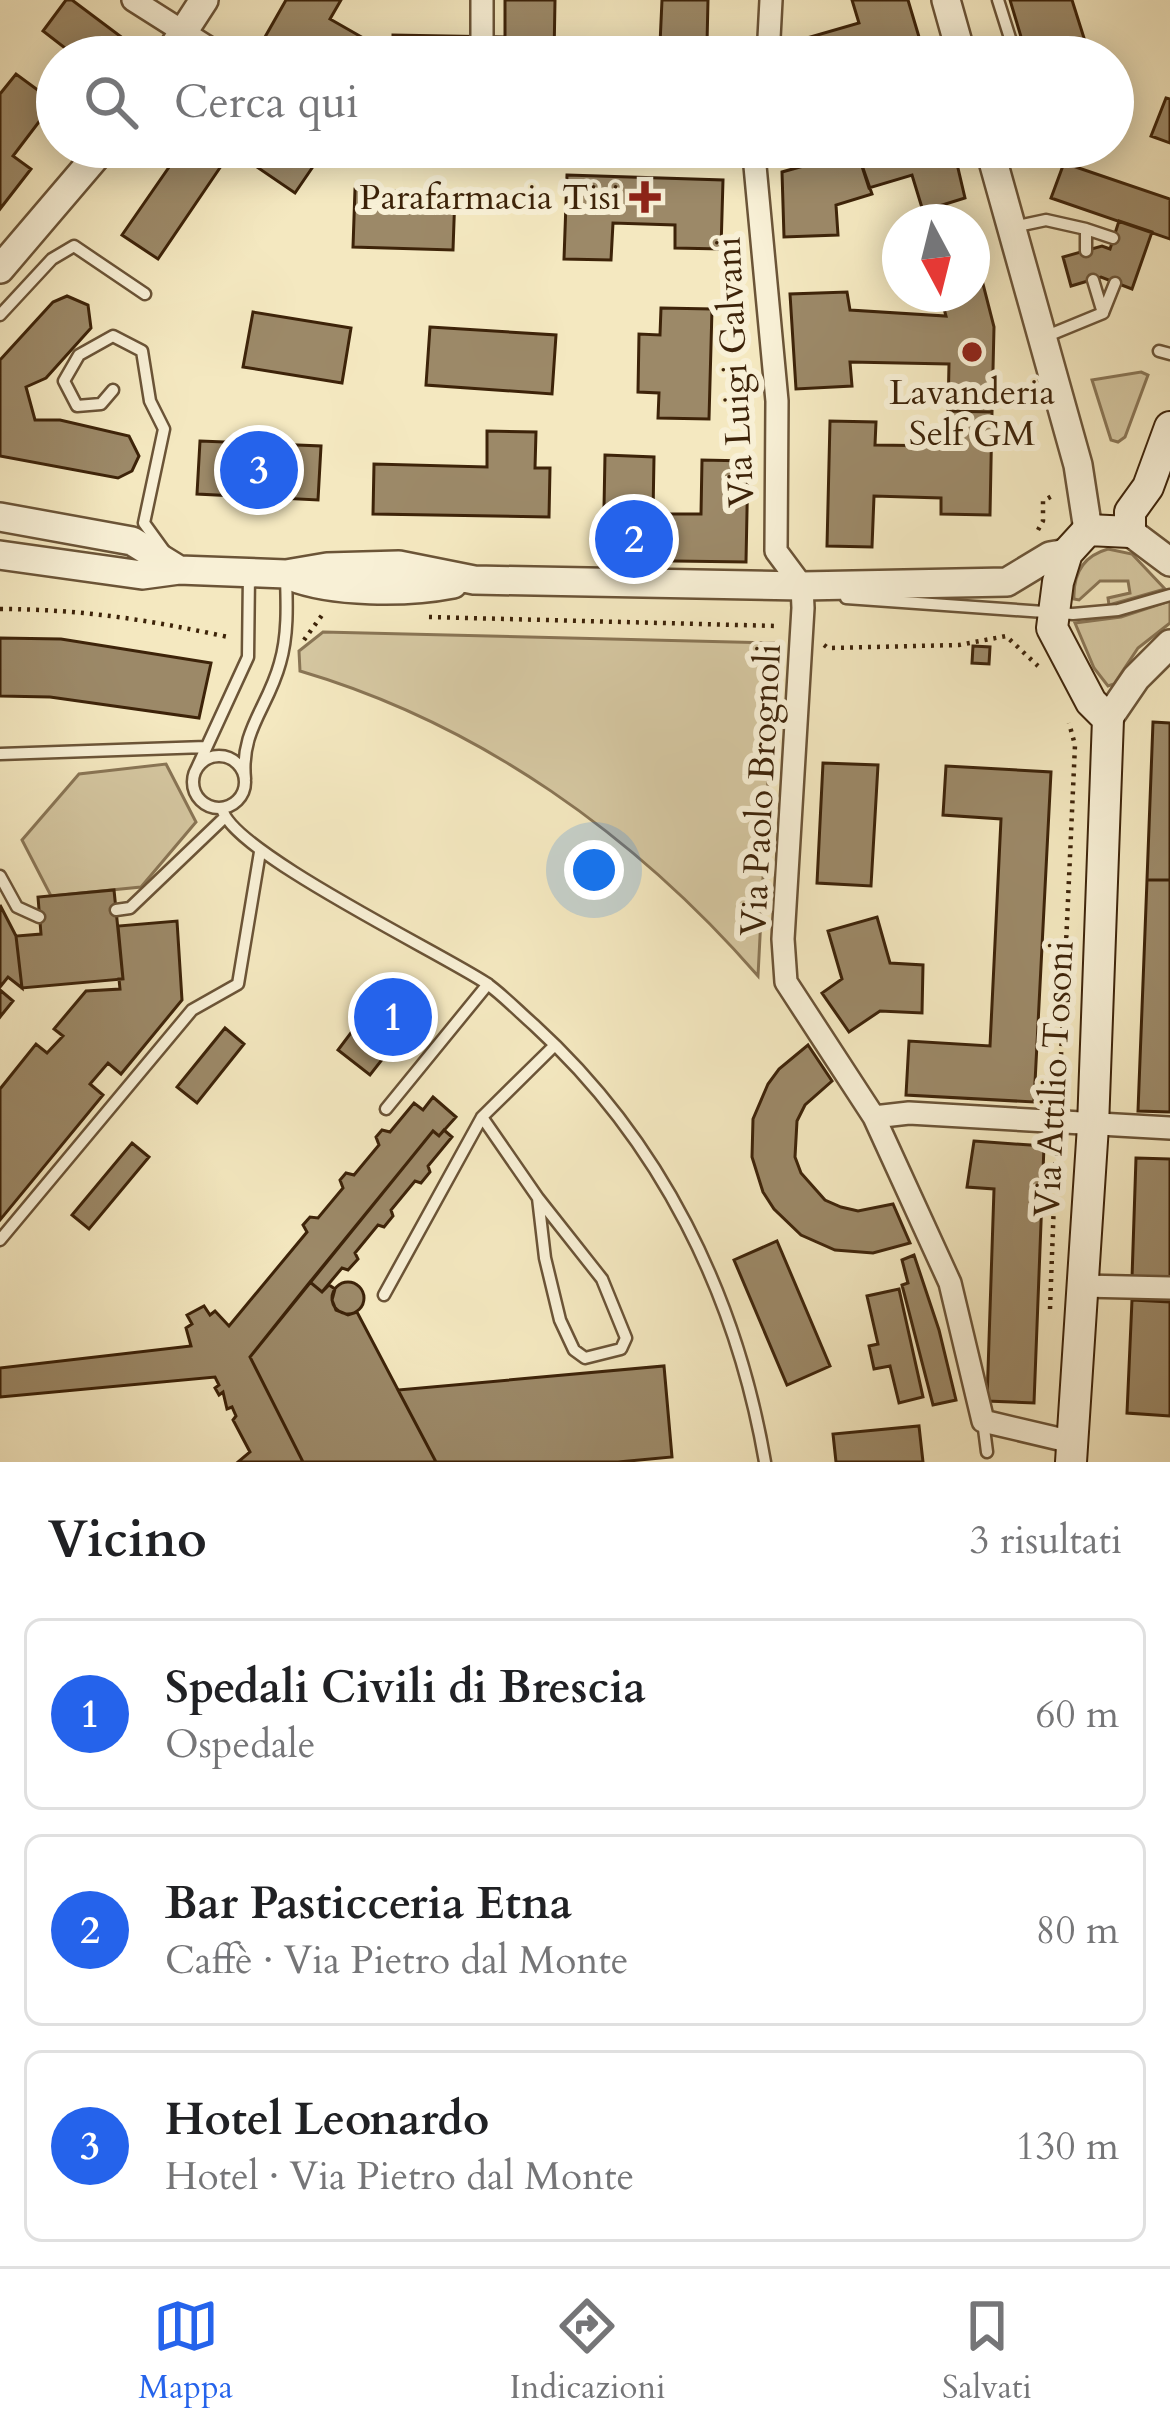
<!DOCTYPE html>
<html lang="it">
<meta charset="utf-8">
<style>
body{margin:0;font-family:Cardo,serif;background:#f2f2f2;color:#202124}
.compass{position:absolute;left:882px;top:204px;width:108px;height:108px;border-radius:50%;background:#fff;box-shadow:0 6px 30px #0003;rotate:173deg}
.you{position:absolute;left:594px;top:870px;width:42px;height:42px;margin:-30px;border:9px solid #fff;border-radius:50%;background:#1a73e8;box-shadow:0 0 0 18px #1a73e833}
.badge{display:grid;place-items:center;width:78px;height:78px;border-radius:50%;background:#2563eb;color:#fff;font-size:39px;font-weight:700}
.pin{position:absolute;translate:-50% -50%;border:6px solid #fff;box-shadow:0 3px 12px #0006}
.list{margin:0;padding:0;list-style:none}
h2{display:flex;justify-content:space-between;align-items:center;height:156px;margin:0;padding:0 48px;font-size:51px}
h2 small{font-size:39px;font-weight:400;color:#757577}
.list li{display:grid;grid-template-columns:78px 1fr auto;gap:36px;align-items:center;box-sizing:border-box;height:192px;margin:0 24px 24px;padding:0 24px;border:3px solid #e0e0e0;border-radius:18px}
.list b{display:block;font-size:45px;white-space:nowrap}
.list p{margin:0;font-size:39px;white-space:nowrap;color:#757577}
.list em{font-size:39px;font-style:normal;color:#757577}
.icon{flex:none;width:66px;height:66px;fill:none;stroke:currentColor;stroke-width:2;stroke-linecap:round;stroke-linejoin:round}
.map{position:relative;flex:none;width:1170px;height:1462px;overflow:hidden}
.search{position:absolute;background:#fff;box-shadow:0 6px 30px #0003;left:36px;right:36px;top:36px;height:132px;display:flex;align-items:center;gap:30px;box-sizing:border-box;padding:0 42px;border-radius:66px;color:#757577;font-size:45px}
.sheet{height:804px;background:#fff}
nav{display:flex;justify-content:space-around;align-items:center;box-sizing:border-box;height:168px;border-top:3px solid #e0e0e0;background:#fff;font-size:33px;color:#757577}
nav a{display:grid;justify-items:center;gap:6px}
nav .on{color:#2563eb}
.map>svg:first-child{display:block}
</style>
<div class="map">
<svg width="1170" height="1462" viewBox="0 0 1170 1462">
<rect width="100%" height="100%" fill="#f4e8c0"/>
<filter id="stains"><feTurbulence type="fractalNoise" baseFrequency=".00167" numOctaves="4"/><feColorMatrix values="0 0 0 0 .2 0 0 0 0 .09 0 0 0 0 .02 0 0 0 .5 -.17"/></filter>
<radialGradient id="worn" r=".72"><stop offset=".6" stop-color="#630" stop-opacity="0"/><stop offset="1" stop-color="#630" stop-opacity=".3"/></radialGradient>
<path fill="#d5c7a1" stroke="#897555" stroke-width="3" d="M1141,372L1148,375L1125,437L1118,442L1111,440L1092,380Z
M1108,549L1132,554L1165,589L1109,605L1108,598L1130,593L1128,581H1100L1079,600L1074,599C1073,574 1083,556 1108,549Z
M1170,601V623L1138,648L1114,684L1108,686L1094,668L1075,623L1121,617Z
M323,632L775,643L758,976C636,836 480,724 300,671L299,651Z
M166,764L196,822L141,887L51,896L22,840L79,774Z"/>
<path fill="#9c8968" stroke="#3d2309" stroke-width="3" d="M66,0H72L128,42L116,57H65L69,51L43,31Z
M286,0H341L330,19L393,55V35L505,37V0H555L554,57H300L265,37Z
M662,0H708L707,44H727V57H623V44H660Z
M852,0H908L925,57H790L786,44L859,23Z
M1010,0H1072L1090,57H1027Z
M57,67V104L54,102L13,156L31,169L0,209V94L16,74L39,91Z
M1166,98L1170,99V143L1151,136Z
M183,147H323L325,149L295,193L232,150L158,259L122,235Z
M871,147H953L965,198L923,211L912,175L869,188L857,151Z
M857,151L872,194L836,205L838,235L784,237L782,172Z
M1064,163L1170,199V239L1051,198Z
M567,175L723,180L721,249L675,248V225L613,223L611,260L564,259Z
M355,189L455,193L453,250L353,247Z
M1119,221L1152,232L1132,289L1101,277L1071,286L1063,257L1102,246L1110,249Z
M972,241L994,327L992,412L948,411L949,364L850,362L852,386L796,389L790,294L847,292L850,310L946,316L940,294H972Z
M67,296L88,305L91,328L46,378L26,387L35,420H60L129,436L139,456L132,471L118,478L0,456V360L53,302Z
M661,308L712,309L709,419L658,418L659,393L638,392L639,334L660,335Z
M253,312L351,328L342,383L243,367Z
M430,327L556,335L552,394L426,385Z
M948,411L992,412L990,515L941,514V498L874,496L872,547L827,546L830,421L876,422L875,445L947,446Z
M487,431L536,432L535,468H550L549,517L373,514L374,464L487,467Z
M200,441L321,446L318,500L197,494Z
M605,455L654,457L653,514H701L702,460L748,461L746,562L603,560Z
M0,638L61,639L211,663L199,718L50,697L0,696Z
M973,646L990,647L989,664L972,663Z
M1153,722L1170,723V880H1147Z
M823,763L878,765L871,886L817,883Z
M946,766L1051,772L1034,1102L906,1095L909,1041L990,1046L1001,819L943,815Z
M1147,880H1170V1112L1138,1111Z
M114,890L123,979L22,988L16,936L41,934L38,897Z
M0,905L16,936L22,988L8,977L0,987Z
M877,917L890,963L923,965L922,1013L880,1011L849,1032L822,993L842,979L828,931Z
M177,921L182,1000L121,1074L108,1063L90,1084L103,1095L0,1220V1089L36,1044L47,1053L63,1036L54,1029L86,991L120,989L119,979H123L118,926Z
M384,989L417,1015L370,1075L338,1050Z
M0,990L13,1001L0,1017Z
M225,1028L244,1044L197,1103L177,1087Z
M808,1045L832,1081L805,1105L797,1121L795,1157L801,1173L825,1200L841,1207L858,1211L893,1204L910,1243L873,1253L835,1250L801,1235L774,1209L763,1192L752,1157L753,1119L768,1084L779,1069Z
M433,1097L456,1117L439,1136L433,1131L250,1357L303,1462H238L250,1452L233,1420L236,1416L232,1407L227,1409L223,1392L219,1395L215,1388L219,1385L215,1377L0,1397V1368L191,1346L186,1328L192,1324L187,1315L204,1306L210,1315L215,1311L229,1326L307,1232L303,1225L310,1217L318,1218L343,1188L340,1180L346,1173L354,1175L379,1145L376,1137L382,1130L390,1132L414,1103L423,1110Z
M444,1130L452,1137L428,1166L430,1172L421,1183L415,1181L391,1210L393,1216L384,1227L378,1225L355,1253L358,1259L348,1270L342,1268L322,1292L310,1282L433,1131L439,1136Z
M974,1141L1044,1146L1034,1403L987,1401L994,1189L967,1187Z
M132,1143L149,1157L89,1229L72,1215Z
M1136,1158L1170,1159V1279L1132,1278Z
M777,1241L830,1366L787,1385L734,1260Z
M914,1255L939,1330L956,1400L933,1405L902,1285L908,1283L902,1260Z
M310,1282L322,1292L329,1285L335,1289L332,1300L336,1310L348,1315L357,1312L436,1462H303L250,1357Z
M332 1298a16 16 0 1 1 32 0a16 16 0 1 1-32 0Z
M899,1289L923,1397L899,1403L890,1366L874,1369L869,1346L878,1344L867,1296Z
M1132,1300L1170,1302V1416L1127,1413Z
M664,1366L672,1457L618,1462H436L398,1390Z
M919,1426L923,1462H836L833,1434Z"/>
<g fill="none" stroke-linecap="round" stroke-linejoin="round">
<path stroke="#cfc19b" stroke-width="21" stroke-dasharray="21 10" stroke-linecap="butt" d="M481,57L482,36"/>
<defs>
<path id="service" d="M998,0L1016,57
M1013,227L1046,220L1086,229V251
M1086,229L1113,238
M1103,313L1115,283
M0,315L52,259L74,246L145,294
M1047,336L1103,313L1093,280
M1159,351L1170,354
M113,390L101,404L77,406L64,381L79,355L113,336L142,351L150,401L164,429L144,523L165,552
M846,598L1073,614L1118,610L1170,595
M0,754L206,747
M193 782a26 26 0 1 1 52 0a26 26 0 1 1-52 0Z
M196,770L248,657L249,574
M245,779C240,730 268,708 280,663C288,636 287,605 286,578
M222,808C228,850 441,953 486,983C503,995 518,1011 534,1025C661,1141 736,1294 765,1462
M0,876L17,907L39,917
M116,910L130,908L223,819
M386,1109L488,984
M482,1117L538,1198L545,1258L560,1320L574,1350L585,1358L621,1349L626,1338L602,1279L538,1198
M0,1240L192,1010L238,984L260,852
M384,1295L482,1117L555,1045
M983,1421L987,1452"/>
<path id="minor" d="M133,0L223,57
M482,36V0
M768,57L771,0
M762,147L755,166L777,401L776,551L802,586L803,608L783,939L786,982L874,1117L950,1283L983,1421L1072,1442
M874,1117L909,1113L1170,1128
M1083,1286L1170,1288"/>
<path id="tertiary" d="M946,0L962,57
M167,57L204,0
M989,147L1078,465L1088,530
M0,269L104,147
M0,517L132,541L179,570
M1130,532L1170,562
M0,555L142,575L179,570L286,574L327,567L399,565L474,580L802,586L1007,582L1050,556L1067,553
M290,576C332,593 407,593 453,584
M1108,719L1136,678L1170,644"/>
<path id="secondary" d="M1071,1462L1093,1126L1108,719L1091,702L1052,628L1058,582L1067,553L1088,530L1130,532V512L1148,487L1170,427"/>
</defs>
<use href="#service" stroke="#6b5437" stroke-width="15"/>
<use href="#minor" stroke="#6b5437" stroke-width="26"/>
<use href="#tertiary" stroke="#6b5437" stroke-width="32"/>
<use href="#secondary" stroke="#3d2309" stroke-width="34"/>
<path stroke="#3d2309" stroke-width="4.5" stroke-dasharray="3 6" stroke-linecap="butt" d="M1038,530L1043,521V501L1054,495
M0,609C80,609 150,620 228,637
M429,617L778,626
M304,640L325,611
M824,645L828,648L959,645L1006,636L1038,666
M1059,1100L1075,745L1069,723
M1050,1309L1056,1147"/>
<use href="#service" stroke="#f8f0d6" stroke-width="10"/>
<use href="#minor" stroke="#f8f0d6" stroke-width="21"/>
<use href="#tertiary" stroke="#f8f0d6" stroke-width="27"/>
<use href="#secondary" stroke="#f8f0d6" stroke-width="30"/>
</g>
<g fill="#8f2418" stroke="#f8f0d6" stroke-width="4.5">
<path d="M639 179h12v12h12v12h-12v12h-12v-12h-12v-12h12z"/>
<circle cx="972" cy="352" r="12"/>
</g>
<g text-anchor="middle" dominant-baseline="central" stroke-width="12" stroke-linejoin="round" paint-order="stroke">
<g font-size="36" fill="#3d2309" stroke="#f8f0d6" text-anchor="end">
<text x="621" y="197">Parafarmacia Tisi</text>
<text x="972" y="392" text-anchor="middle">Lavanderia<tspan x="972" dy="41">Self GM</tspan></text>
</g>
<g font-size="36" fill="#3d2309" stroke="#f8f0d6">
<text transform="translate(735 372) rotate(-93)">Via Luigi Galvani</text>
<text transform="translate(761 790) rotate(-87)">Via Paolo Brognoli</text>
<text transform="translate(1054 1079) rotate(-87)">Via Attilio Tosoni</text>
</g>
</g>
<rect width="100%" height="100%" filter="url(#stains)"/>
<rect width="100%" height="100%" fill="url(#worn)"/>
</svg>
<svg class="compass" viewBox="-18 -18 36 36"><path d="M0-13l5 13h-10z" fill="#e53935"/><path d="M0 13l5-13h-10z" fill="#757577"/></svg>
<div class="you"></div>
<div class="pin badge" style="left:393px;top:1017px">1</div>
<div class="pin badge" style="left:634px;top:539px">2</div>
<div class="pin badge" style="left:259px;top:470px">3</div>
<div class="search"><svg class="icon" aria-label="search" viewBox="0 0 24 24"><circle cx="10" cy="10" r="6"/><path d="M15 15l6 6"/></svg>Cerca qui</div>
</div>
<section class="sheet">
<h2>Vicino<small>3 risultati</small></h2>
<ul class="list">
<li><span class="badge">1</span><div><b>Spedali Civili di Brescia</b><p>Ospedale</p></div><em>60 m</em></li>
<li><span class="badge">2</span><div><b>Bar Pasticceria Etna</b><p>Caffè · Via Pietro dal Monte</p></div><em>80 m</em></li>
<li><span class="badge">3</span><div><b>Hotel Leonardo</b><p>Hotel · Via Pietro dal Monte</p></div><em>130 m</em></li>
</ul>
</section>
<nav>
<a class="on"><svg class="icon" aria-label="map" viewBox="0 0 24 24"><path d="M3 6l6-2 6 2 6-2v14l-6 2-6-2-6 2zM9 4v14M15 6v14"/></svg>Mappa</a>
<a><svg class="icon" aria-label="directions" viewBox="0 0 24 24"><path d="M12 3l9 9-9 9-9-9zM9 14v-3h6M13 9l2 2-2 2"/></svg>Indicazioni</a>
<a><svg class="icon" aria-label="saved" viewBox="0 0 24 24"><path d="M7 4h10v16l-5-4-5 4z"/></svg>Salvati</a>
</nav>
